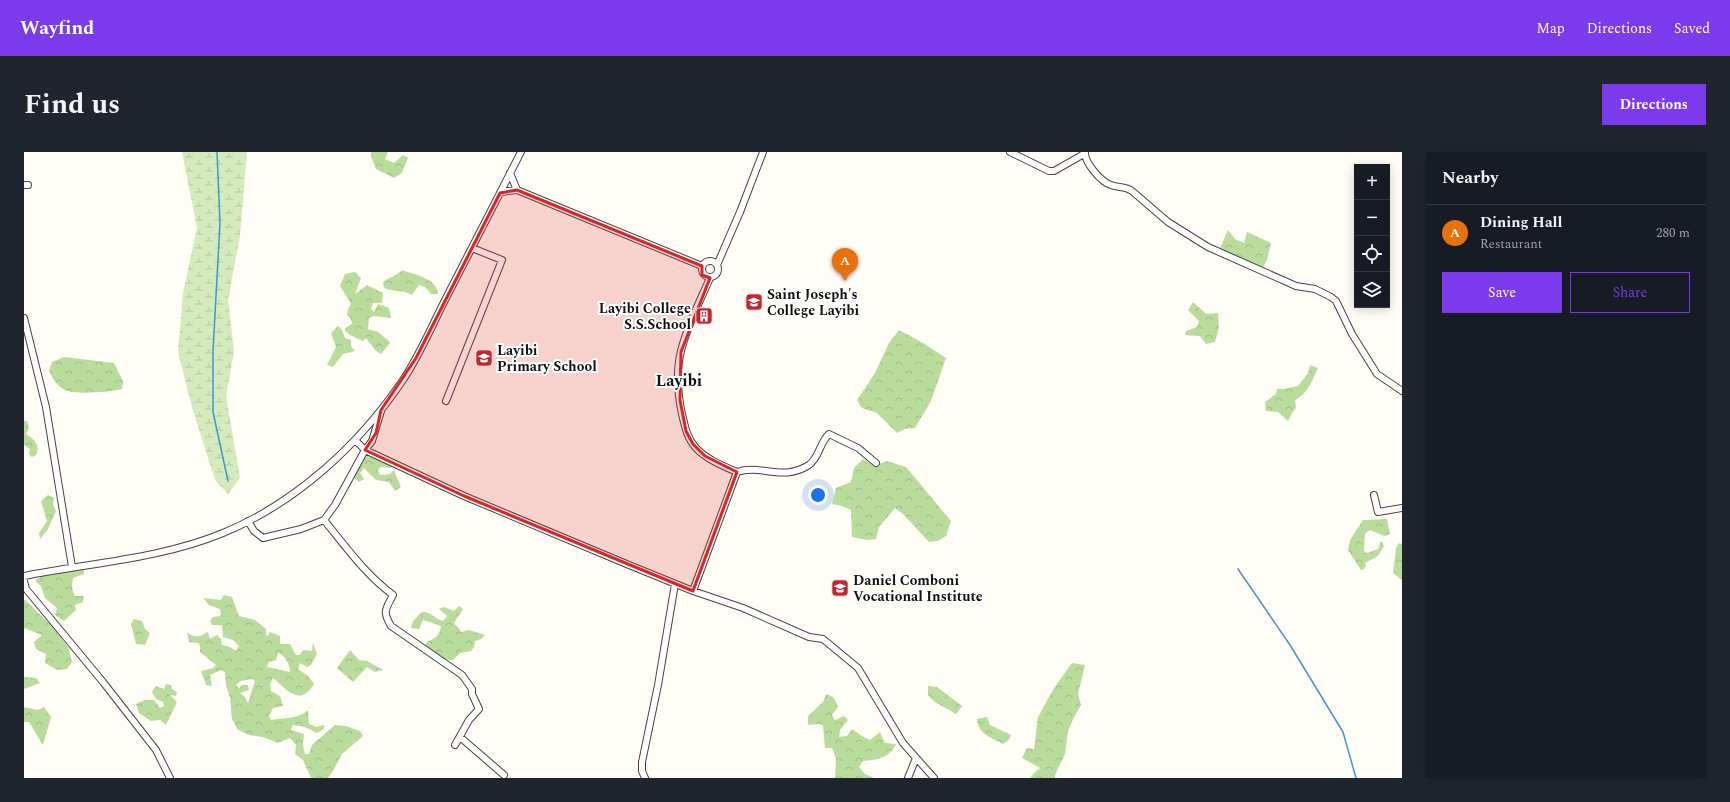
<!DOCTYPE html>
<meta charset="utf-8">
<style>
body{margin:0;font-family:Spectral,serif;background:#20242c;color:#f1f3f6}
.controls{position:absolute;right:12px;top:12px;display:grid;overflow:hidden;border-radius:0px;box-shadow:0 2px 10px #0003}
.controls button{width:36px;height:36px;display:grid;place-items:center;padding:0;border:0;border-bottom:1px solid #363941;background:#171b24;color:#f1f3f6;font:20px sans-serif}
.you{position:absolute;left:794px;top:343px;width:14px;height:14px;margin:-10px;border:3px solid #fff;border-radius:50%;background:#1a73e8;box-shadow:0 0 0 6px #1a73e833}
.badge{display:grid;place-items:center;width:26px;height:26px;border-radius:50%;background:#7c3aed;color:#fff;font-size:13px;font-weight:700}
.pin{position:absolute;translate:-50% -33px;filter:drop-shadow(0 1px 2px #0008)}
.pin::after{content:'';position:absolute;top:21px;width:14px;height:12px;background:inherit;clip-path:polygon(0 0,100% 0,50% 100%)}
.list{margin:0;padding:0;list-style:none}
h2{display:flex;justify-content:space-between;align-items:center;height:52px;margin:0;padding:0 16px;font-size:17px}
h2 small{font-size:13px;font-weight:400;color:#9ea1a6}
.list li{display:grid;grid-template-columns:26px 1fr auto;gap:12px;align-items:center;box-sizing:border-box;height:56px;padding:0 16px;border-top:1px solid #363941}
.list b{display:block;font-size:15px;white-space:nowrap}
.list p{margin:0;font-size:13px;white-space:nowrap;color:#9ea1a6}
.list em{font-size:13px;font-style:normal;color:#9ea1a6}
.actions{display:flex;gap:8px;padding:12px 16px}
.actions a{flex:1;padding:9px 0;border:1px solid #7c3aed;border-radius:0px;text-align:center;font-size:14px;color:#7c3aed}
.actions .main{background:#7c3aed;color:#fff}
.icon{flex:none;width:22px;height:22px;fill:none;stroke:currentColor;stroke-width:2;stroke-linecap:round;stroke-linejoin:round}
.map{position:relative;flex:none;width:1378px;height:626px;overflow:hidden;border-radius:0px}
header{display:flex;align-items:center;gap:24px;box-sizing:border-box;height:56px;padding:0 20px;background:#7c3aed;color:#fff}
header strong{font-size:19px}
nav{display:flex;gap:22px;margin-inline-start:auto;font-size:14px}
.intro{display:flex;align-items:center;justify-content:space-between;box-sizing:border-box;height:96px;padding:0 24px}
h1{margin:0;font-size:28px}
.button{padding:10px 18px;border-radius:0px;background:#7c3aed;color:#fff;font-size:14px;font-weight:700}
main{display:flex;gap:24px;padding:0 24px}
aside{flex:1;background:#171b24;border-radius:0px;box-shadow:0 2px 10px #0003}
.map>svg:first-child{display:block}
</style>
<header>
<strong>Wayfind</strong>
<nav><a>Map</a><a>Directions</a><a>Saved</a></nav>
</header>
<div class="intro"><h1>Find us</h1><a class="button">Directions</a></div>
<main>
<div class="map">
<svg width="1378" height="626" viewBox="0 0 1378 626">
<defs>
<pattern id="forest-crowns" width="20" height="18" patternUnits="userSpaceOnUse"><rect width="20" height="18" fill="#b9dc9c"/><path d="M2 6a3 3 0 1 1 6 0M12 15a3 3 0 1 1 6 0" fill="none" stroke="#9ebc85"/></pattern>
<pattern id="wetland-marsh" width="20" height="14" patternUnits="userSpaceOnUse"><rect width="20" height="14" fill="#d5ebbd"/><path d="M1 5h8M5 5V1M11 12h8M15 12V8" fill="none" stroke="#b6c8a1"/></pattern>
</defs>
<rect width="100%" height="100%" fill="#fffdf5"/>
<path fill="url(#forest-crowns)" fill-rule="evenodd" d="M347,0H364L361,7L370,11L379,3L384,6L378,21L370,26L352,17L347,4Z
M1204,78L1211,87L1220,91L1223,80L1247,91L1243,108L1237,119L1194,101Z
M378,118C391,123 413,126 414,142H407L401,135L395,133L388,143C378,137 370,140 360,136L359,130C365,125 373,124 378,118Z
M331,120L337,126L331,142L343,133L359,141L358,151H349L347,157L350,160L354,152L365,156L367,166L350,164L345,166L344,177L354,180L365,189L366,191L357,202L352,199L342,186L339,189L326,183L321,179V176L328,172L327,167L323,163L324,157L327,152L316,134L321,122Z
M1169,150L1182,162L1194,161L1195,176L1191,190L1182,192L1176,184L1161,183L1162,179L1173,175L1175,169L1164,158Z
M314,174L318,178L321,186L327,188V194L331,199L319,202L309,215L303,213L312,195L307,181Z
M875,178L899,191L922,206L907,249L891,276L881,277L873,281L853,261L838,256L833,248L851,221L865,191Z
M40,205L90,211L99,229L98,237C87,240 51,243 41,238C33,234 29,227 25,219L28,210Z
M1286,213L1294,216C1288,229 1284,241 1271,248L1272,256L1268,261L1264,269L1254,260L1242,259L1241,250L1252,242L1253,237H1260L1274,234L1284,221Z
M0,269H3L5,276L2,282C10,287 18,294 11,304L7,305L5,301L6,297L0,293Z
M343,304L352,306L369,313L367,316L357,315L354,318L356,323L366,322L370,318L377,335L371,339L365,330L352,328L340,316L336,321L340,327L335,330L330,326L336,311Z
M839,307L850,314L863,309L882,315L927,369L922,384L914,389L905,390L879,362L871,356L855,375L852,387L843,388L828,385L827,358L818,354L808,352L812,336L827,330L830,316Z
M24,343L30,346L29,352L32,359L24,377L16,387L15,381L23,369L17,349Z
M1363,367L1366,382L1360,384L1346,378L1341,382L1340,399L1343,401L1354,397L1357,389L1360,394L1354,404L1341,411L1342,414L1339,418H1337L1324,398L1326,388L1339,368Z
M1375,391L1378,392V428L1369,421L1372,396Z
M60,415V422L49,426C48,433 47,437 51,444H60L59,450L51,453L52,458L40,469L31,463L33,456L21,446L17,434L11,429L21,422Z
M200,443L208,445L215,464L231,468L242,477V483L244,484L246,480L256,484V492H266L272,503H276L279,498L288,499L289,491L293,502L287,513L283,515L276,511L274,517L284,524L290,532C275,556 263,537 249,526L246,532L247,539L256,544L259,554L249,556L245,564L247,568C258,566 275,567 284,558L285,572L292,575L300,573V577L293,581L281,575L269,573L267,578L280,582L279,593L281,602H285L288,593L311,573L322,574L336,579L339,584L318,602L309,619L304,626H287L279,608L271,602L272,593L266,586L254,591L239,585L225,583L214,578L208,567L206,546L202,533L201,520L197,518L186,523L188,534L182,533L177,519L189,516L192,513L176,500V493L174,491L165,490L163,481C172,486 176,485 184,480L186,487L193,483L197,487L198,493L206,495L212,499L215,494L209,488L199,485L198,473H188L186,469L189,465L197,464L196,457L185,453L179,446L197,448ZM254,501C261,503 266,513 266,520L243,515L245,510L252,508ZM228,527L231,529L224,551L221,545L216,541L225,538L224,533H218L215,536L212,533L217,529Z
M0,447L27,473L44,495L48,510L43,517L33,518L21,511L22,502L12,497L10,490L18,483L0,476Z
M435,454L439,457C436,463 432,466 430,472L435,476L437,480L445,478L461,483L457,487L451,489L450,495L447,499L436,501L429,508L421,507L401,493L404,489C411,487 416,483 417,474L399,468L395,477L387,476L389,469L398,460C409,460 410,467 419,469L423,464L415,457L420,455L430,459Z
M110,467L118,469L121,477L126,481L121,493L112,492L107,472Z
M326,498L335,508L343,509L359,518L351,520L343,515L329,530L313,516Z
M1048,511L1061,513L1054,542L1057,553L1050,565L1044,579L1041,602L1031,623V626H1006L1012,619L1016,616L998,606L1003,596L1010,597L1014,565L1030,536Z
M0,525L12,526L16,531L0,537Z
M142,532L147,533L148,537L153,540L152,544L146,543L153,550L142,573L136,568L127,569L115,561L112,552L121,548H130L136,556L140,554L139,550L132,547L128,540L132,534L140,537Z
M904,534L913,535L938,554L932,562L911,550L904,543Z
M802,542L810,546L814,555L808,563L811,568L820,564L824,568L816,578L815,585L823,584L828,577L838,584L846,588L856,580L861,591L872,592C866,606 852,608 839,609L835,615L841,622L850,626H811L812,607L808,596H801L799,573L795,572L784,573V564L799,550Z
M0,555L14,558L20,555L27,565L19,593L5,570H0Z
M963,565L966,573L987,583L985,588L979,592C968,586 954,582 953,567Z"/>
<path fill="url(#wetland-marsh)" d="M158,0H223L216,84L204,148L210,200L202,244L216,326L204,342L191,328L168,255L154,200L159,141L173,76Z"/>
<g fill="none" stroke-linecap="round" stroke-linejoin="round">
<path stroke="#3f96cf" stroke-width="1.5" d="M193,0L196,71L189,199V260L204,329
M1214,417L1266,493L1319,580L1332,626"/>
<defs>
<path id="minor" d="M986,0L1025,19H1030L1060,2
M1061,0C1060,10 1077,30 1087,33C1094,36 1101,34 1108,39L1144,70L1184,95L1272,134L1291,137L1307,145L1312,149L1328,182L1353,222L1378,239
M486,21L493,38
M0,33H4
M476,41L483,39L493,38L678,114
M678 117a8 8 0 1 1 16 0a8 8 0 1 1-16 0Z
M693,113L716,60L739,0
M686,126C676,149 663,174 657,199C652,219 654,243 658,262C661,275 663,286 672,296C682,307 699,314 713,320C738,312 758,330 785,313C795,306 796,290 805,282L834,296L852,311
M0,166L22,255L48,415
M422,249L478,108L448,96
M331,288L341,298L440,344L605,413L669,439L719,456L785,485L799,487L834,516L879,591L910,626
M1350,343L1354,360L1378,356
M300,368C322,395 341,422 369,443C362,457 358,459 367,474L438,523L448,537V542L455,557L445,568L431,593
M224,369L230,379L239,386L277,377L300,368L311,353L341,298L348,289L357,259
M0,424C66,411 136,407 199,381C272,351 335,293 379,228C395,204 407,176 420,150C446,100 471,50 497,0
M0,429L2,437L79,530L132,598L146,626
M669,439L713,320
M436,585L480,623
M621,626L618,619V610L634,533L651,432
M884,626L892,606"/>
</defs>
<use href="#minor" stroke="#444" stroke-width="8"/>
<use href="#minor" stroke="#fff" stroke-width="6"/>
</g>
<path fill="#d62828" fill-opacity="0.2" stroke="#d62828" stroke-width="3" stroke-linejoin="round" d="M493,38L678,114V123L686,126L657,200L656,248L662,279L669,292L681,304L713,320L669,439L440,344L341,298L352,281L357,258L392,206L476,41Z"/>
<defs>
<symbol id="school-square" viewBox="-11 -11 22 22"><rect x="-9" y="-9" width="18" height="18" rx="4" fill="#c4262e" stroke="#fff"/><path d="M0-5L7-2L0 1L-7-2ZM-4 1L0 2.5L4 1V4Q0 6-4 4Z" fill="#fff"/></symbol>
<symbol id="building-square" viewBox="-11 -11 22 22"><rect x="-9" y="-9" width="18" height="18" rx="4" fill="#c4262e" stroke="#fff"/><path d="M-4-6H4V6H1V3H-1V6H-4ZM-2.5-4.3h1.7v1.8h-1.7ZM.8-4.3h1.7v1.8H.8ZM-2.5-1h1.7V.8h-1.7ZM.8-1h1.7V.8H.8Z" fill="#fff"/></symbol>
</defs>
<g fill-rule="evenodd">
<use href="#school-square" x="720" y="140" width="20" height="20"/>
<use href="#building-square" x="670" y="154" width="20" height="20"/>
<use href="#school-square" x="450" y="196" width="20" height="20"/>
<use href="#school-square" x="806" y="426" width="20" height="20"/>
</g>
<g text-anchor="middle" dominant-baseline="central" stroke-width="4" stroke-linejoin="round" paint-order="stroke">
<g font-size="14" font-weight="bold" fill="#111" stroke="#fff" text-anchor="start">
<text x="743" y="142">Saint Joseph's<tspan x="743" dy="16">College Layibi</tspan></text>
<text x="667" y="156" text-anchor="end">Layibi College<tspan x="667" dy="16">S.S.School</tspan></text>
<text x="473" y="198">Layibi<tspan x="473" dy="16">Primary School</tspan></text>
<text x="829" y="428">Daniel Comboni<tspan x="829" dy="16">Vocational Institute</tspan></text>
</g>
<g font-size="16" font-weight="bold" fill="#111" stroke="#fff">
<text x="655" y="229">Layibi</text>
</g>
</g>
</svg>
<div class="controls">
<button>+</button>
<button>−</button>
<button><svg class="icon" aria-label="locate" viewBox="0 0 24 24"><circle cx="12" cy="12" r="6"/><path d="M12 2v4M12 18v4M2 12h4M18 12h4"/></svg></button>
<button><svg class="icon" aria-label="layers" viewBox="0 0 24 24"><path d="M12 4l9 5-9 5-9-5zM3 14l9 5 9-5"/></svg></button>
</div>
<div class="you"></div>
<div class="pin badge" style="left:821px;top:129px;background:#e8710a">A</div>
</div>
<aside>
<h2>Nearby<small></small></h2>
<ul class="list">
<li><span class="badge" style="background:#e8710a">A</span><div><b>Dining Hall</b><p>Restaurant</p></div><em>280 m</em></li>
</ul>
<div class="actions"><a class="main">Save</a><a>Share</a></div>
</aside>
</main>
